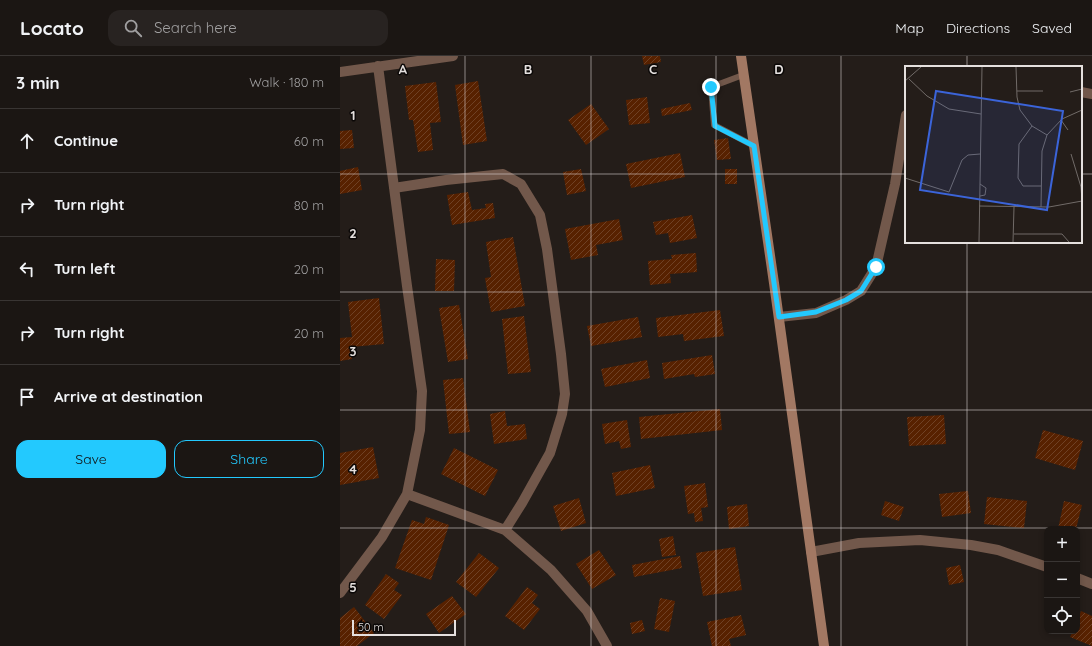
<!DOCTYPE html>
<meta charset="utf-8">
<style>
body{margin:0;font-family:Quicksand,sans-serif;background:#282321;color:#f1f3f6}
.controls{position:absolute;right:12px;bottom:12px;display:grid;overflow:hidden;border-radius:8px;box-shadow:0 2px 6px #0003}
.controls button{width:36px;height:36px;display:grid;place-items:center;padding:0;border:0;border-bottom:1px solid #393533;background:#1b1613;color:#f1f3f6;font:20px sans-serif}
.scale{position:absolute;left:12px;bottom:10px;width:104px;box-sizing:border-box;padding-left:4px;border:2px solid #e5e0de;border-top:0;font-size:11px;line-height:14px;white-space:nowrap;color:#e5e0de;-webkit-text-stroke:3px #0b0807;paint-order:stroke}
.stop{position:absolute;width:12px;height:12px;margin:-9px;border:3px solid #23c9fe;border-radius:50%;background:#fff}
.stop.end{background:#23c9fe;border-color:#fff;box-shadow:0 1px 4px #0008}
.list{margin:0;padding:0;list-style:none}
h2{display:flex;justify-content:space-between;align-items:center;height:52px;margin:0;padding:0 16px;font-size:17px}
h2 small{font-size:13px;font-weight:400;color:#a09fa0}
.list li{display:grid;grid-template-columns:26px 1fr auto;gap:12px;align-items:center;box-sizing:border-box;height:64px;padding:0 16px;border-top:1px solid #393533}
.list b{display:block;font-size:15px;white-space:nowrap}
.list em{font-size:13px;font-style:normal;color:#a09fa0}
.actions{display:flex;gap:8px;padding:12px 16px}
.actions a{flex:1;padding:9px 0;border:1px solid #23c9fe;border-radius:12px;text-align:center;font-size:14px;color:#23c9fe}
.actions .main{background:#23c9fe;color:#111}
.icon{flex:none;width:22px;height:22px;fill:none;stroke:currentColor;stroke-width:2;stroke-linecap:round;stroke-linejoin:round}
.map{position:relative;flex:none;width:752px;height:590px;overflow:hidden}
header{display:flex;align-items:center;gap:24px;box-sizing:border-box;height:56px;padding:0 20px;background:#1b1613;border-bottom:1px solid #393533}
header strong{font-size:19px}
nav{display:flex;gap:22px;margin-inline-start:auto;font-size:14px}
.search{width:280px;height:36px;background:#282321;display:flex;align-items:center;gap:10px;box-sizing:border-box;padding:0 14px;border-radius:12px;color:#a09fa0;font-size:15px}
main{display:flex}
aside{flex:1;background:#1b1613}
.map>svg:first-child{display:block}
</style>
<header>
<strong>Locato</strong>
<div class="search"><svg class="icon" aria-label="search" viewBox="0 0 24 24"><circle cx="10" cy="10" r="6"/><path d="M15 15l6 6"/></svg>Search here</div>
<nav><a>Map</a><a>Directions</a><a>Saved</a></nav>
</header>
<main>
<aside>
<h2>3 min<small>Walk · 180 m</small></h2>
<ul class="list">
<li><svg class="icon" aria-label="ahead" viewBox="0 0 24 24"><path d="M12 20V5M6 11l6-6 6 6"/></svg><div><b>Continue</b></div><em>60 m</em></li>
<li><svg class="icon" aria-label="right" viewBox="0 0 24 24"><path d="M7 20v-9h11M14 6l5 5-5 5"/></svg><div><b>Turn right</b></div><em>80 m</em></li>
<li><svg class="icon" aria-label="left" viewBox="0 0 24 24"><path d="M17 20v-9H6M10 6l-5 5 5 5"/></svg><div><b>Turn left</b></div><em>20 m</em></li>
<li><svg class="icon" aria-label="right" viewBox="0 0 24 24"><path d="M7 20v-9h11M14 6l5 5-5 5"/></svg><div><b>Turn right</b></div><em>20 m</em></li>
<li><svg class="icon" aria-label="arrive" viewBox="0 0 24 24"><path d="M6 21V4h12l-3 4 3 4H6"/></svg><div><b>Arrive at destination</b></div></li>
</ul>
<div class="actions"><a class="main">Save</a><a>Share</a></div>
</aside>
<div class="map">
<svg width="752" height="590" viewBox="0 0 752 590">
<defs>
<pattern id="building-hatch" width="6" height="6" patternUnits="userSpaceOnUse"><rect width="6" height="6" fill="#572100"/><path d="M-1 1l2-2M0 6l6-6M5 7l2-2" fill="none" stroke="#6f4125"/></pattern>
</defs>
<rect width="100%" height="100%" fill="#241d19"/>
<path fill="url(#building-hatch)" d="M302,0H320L321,6L304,9Z
M138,25L147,85L123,89L115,29Z
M96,26L101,66L90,67L93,94L78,96L73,64H69L65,30Z
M307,41L310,67L289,69L286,44Z
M350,47L352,54L322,60L321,53Z
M251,48L269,73L246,89L228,64Z
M12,74L14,92L0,93V75Z
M388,82L391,103L377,104L374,84Z
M340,97L345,121L291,132L286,108Z
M18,111L22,134L0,138V115Z
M241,113L246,135L227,139L223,116Z
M385,113H397V128H385Z
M128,136L132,154L146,152L145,148L153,147L155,162L112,169L107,139Z
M352,159L357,182L330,187L328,177L316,179L313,166Z
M279,163L283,184L256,189L258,199L231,204L225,173Z
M173,181L185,250L151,256L145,222L151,221L146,186Z
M356,197L357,216L330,218L331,227L310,229L308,205L332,203L331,199Z
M96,203L115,204L114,235H95Z
M39,242L44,288L11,291L12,303L0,305V282L12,281L8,246Z
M119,249L128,303L108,306L99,252Z
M380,254L384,280L344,285L343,278L318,281L316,262Z
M184,260L191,316L168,318L162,263Z
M298,261L302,281L251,290L247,270Z
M372,299L375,318L355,321L354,318L324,323L322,307Z
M307,304L310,322L265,331L261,313Z
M123,322L130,376L109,378L103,324Z
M380,353L382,374L301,383L299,361Z
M165,355L167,370L185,368L187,383L154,388L150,358Z
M604,359L606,388L569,390L567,361Z
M287,364L291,391L281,393L279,385L265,388L262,368Z
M703,374L743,385L735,414L695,402Z
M33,391L39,422L0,429V397Z
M114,392L158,414L145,440L101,418Z
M310,409L315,432L276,440L272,417Z
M365,427L368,451L361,452L363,465L355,466L354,457L348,458L344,430Z
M628,435L631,457L602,461L599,438Z
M647,441L687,445L684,472L644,468Z
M239,442L246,467L221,475L213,450Z
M545,445L564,451L559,465L541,459Z
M724,445L742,449L736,473H718Z
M407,448L409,470L389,473L387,451Z
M86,461L109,469L91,524L55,512L72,464L84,468Z
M333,480L336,499L322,501L319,483Z
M395,491L402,534L363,540L356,497Z
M259,494L276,519L252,533L236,508Z
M139,497L159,512L136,541L116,526Z
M340,500L342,512L294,521L292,509Z
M620,509L624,526L609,529L606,512Z
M46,518L59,527L54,534L62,539L44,563L25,549Z
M187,531L198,539L192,547L200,553L184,574L165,560Z
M112,540L126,558L99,577L86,558Z
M320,542L335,545L329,576L314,573Z
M14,551L34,577L17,590H0V562Z
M741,555L752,560V590L730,581L733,575H737V565Z
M401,559L406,579L389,583L391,590H372L367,566Z
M302,564L305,575L292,578L290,567Z"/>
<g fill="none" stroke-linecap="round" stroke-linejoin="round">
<path stroke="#72584b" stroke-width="6" d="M403,19L371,31L374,69L414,90"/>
<path stroke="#72584b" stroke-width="10" d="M0,16L113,0
M741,36L752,38
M54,132L106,124L163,118L181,128L200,159L207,193L221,298L225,338L222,358L210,397L182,447L165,474
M439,261L476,257L506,244L521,235L536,211L555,128L566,59
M67,438L165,474L211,514L247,555L267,590
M471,496L519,487L580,484L631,489L658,494L707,511
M737,522L752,528
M0,537L42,481L67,438L80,374L82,335L67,230L38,10"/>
<path stroke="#a27863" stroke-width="10" d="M401,0L434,227L484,590"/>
</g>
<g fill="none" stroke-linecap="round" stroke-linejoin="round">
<path stroke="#23c9fe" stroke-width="5" d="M371,31L375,70L414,90L439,261L476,256L506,244L521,235L536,211"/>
</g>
<path fill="none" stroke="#e5e0de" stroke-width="1" stroke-opacity="0.55" d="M125,0V590M251,0V590M376,0V590M501,0V590M627,0V11M0,118H566M741,118H752M627,186V590M0,236H752M0,354H752M0,472H752"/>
<g transform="translate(565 10)">
<rect width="177" height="177" fill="#241d19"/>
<path fill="none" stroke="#716b68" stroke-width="1" d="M111,1L112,31L115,44L127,60L142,69M4,13L22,30L44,43L76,48M0,15L16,1M112,25H138M165,26L177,23M156,54L163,64M127,60L114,78L113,112L118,120H136M0,112L44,126L57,94L63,89L75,88M75,130L80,129L81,122L75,118M74,140L144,141L177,135L176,121L166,88M136,141L137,85L142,69L157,53L177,44M109,168H157L164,176M74,176L77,1M108,176L109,141"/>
<path fill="#3b64d9" fill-opacity="0.15" stroke="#3b64d9" stroke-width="2" d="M31,25L158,45L142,144L15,124Z"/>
<rect width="177" height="177" fill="none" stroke="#e5e0de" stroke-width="2"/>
</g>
<g font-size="13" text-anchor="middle" font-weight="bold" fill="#e5e0de" stroke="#0b0807" stroke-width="3" stroke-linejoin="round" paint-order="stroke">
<text x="63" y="18">A</text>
<text x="188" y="18">B</text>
<text x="313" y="18">C</text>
<text x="439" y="18">D</text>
<text x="13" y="64">1</text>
<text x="13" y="182">2</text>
<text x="13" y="300">3</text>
<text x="13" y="418">4</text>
<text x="13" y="536">5</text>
</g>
</svg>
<div class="controls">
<button>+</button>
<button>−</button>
<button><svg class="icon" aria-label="locate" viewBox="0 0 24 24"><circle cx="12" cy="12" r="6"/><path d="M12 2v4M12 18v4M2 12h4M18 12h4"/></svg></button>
</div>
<div class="scale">50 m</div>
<div class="stop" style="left:536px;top:211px"></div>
<div class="stop end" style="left:371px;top:31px"></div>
</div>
</main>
